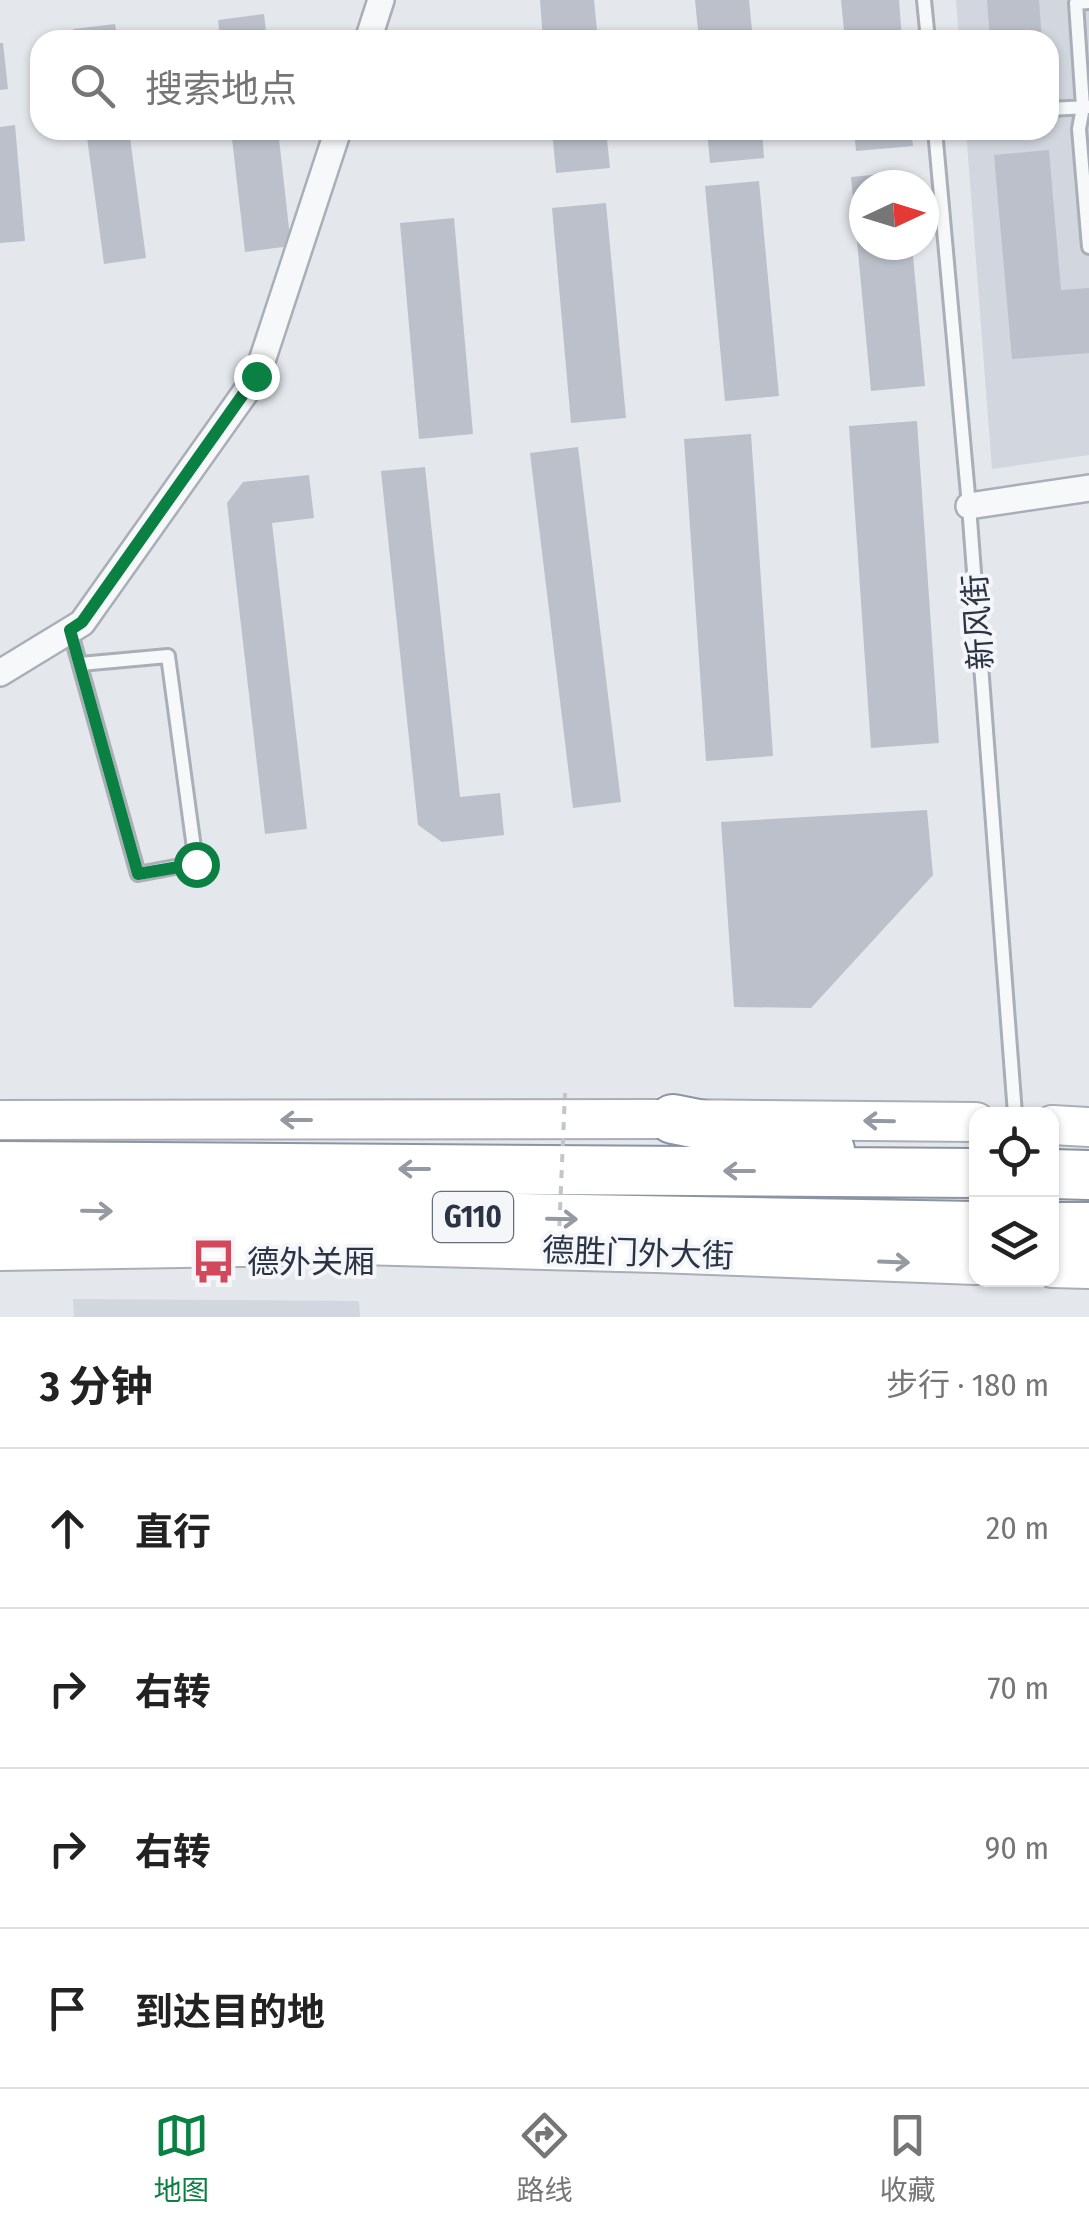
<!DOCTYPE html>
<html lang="zh">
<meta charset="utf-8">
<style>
body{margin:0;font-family:"Fira Sans Condensed","Noto Sans SC",sans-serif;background:#f6f6f6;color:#222}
.controls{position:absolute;right:30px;bottom:30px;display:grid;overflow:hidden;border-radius:20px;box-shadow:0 2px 8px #0004}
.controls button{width:90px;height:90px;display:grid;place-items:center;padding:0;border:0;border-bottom:2px solid #e0e0e0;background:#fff;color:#222;font:50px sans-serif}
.compass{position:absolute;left:849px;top:170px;width:90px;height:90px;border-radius:50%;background:#fff;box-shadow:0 2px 8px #0004;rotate:86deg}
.stop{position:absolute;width:30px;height:30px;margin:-22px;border:8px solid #0b8043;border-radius:50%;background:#fff}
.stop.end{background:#0b8043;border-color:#fff;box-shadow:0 2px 10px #0008}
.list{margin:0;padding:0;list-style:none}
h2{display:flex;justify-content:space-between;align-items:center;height:130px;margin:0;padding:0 40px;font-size:42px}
h2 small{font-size:32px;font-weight:400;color:#767676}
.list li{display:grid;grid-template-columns:65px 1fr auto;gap:30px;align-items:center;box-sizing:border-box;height:160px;padding:0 40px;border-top:2px solid #e0e0e0}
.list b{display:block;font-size:38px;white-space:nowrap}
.list em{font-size:32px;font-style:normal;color:#767676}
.icon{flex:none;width:55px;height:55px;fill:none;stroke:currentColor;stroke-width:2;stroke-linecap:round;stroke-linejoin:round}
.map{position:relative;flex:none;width:1089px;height:1317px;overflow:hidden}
.search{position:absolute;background:#fff;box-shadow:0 2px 8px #0004;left:30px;right:30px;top:30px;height:110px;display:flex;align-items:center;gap:25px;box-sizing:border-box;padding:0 35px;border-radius:30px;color:#767676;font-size:38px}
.sheet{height:770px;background:#fff}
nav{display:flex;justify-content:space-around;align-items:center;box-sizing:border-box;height:140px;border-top:2px solid #e0e0e0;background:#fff;font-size:28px;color:#767676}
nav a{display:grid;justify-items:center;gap:5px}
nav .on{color:#0b8043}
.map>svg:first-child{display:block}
</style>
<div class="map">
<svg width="1089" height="1317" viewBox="0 0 1089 1317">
<rect width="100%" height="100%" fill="#e4e7ec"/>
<path fill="#d2d6de" d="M956,0H1089V455L992,469L966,130H1049V40H959Z
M73,1299L359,1301L360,1317H74Z"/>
<path fill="#bbc0ca" d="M540,0H594L598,40H543Z
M695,0H749L753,40H699Z
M841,0H899L902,40H845Z
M987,0H1039L1042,40H990Z
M264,14L267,40H220L218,20Z
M115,24L118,40H75L73,29Z
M0,43H3L8,89L0,90Z
M15,125L25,241L0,243V127Z
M86,130H129L146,258L104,264Z
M231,130H278L291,246L245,252Z
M552,130H606L610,168L556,173Z
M707,130H762L764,158L710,163Z
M854,130H911L913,146L856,151Z
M1049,150L1061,290L1089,288V353L1012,359L994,155Z
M905,172L906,185H864V245H912L925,386L871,391L851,177Z
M759,181L779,396L725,401L705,186Z
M606,203L626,418L571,423L552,208Z
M454,218L473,434L419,439L400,223Z
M917,421L939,743L871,748L849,426Z
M751,434L773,756L706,761L684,439Z
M578,447L621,802L573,808L530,453Z
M425,467L460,797L500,793L504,835L442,842L418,825L381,471Z
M309,475L314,518L272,523L307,829L265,834L227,503L243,482Z
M927,810L933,875L811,1008L734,1007L721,822Z"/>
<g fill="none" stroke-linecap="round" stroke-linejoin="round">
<defs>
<path id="lane" d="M924,0L928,40
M1089,2L1076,3L1083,107L1079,129L1089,247
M1049,109L1089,107
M935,130L969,506L1015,1114
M70,630L138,874L196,863L168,656L80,664"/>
<path id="street" d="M368,40L381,0
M969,506L1089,488
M0,673L82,623L257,376L338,130"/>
<path id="secondary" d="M0,1120L673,1119L976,1122
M1052,1125L1089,1127
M0,1251L359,1245L657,1253L976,1265
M1052,1268L1089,1269"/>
<path id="highway" d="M673,1119L830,1150
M0,1166L976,1173
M1052,1174L1089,1175
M0,1209L976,1226
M1052,1227H1089"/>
</defs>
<use href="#lane" stroke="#a9aeb7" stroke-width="18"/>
<use href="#street" stroke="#a9aeb7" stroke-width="30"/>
<use href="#secondary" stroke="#a9aeb7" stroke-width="42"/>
<use href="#highway" stroke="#8b94a3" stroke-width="52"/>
<use href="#lane" stroke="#f7f8fa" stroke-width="12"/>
<use href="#street" stroke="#f7f8fa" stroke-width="25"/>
<use href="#secondary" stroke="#fff" stroke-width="38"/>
<use href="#highway" stroke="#fff" stroke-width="48"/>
<path stroke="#c2c5cb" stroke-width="4" stroke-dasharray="8 8" stroke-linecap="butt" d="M558,1258L565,1093"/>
</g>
<defs><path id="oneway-shaft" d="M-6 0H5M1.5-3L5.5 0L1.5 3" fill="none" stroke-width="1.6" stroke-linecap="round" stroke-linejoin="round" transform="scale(2.5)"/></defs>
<g stroke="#959aa2">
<use href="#oneway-shaft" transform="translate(296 1120) rotate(180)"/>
<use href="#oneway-shaft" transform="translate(879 1121) rotate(-179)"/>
<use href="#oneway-shaft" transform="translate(414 1169) rotate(-180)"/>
<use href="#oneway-shaft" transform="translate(739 1171) rotate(-180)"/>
<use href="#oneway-shaft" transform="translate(97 1211) rotate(1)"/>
<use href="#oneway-shaft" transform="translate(562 1219) rotate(1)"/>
<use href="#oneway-shaft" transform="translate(894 1262) rotate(2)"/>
</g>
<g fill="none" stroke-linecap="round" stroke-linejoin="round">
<path stroke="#0b8043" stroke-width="12" d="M196,864L138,874L70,630L82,622L256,376"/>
</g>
<defs>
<symbol id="bus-bare" viewBox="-9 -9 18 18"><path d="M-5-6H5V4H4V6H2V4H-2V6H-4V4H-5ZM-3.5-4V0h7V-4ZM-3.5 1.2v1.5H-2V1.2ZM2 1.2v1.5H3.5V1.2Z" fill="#d1495b" stroke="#f4f6f9" stroke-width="2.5" paint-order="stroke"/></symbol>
</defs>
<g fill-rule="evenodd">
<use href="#bus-bare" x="182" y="1230" width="63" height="63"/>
</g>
<g text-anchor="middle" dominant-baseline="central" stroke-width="8" stroke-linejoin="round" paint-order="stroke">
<rect fill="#f4f6f9" stroke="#676e7b" stroke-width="2.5" x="433" y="1192" width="80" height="50" rx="8"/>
<g font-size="30" font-weight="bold" fill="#2b3445">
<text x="473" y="1217">G110</text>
</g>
<g font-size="32" fill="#2b3445" stroke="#f4f6f9">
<text transform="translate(978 622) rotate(-94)">新风街</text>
<text transform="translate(638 1253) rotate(2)">德胜门外大街</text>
</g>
<g font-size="32" fill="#2b3445" stroke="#f4f6f9" text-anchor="start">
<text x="247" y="1262">德外关厢</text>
</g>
</g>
</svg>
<div class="controls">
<button><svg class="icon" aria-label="locate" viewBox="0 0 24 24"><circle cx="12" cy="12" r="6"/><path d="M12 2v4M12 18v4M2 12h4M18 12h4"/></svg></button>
<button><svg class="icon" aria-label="layers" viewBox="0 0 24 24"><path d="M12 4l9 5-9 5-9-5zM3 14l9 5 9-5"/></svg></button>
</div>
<svg class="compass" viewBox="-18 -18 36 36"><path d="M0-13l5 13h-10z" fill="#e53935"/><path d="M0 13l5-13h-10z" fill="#767676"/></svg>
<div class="stop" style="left:196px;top:864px"></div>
<div class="stop end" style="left:256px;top:376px"></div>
<div class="search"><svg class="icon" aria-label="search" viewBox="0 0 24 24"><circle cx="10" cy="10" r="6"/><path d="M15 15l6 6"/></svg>搜索地点</div>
</div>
<section class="sheet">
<h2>3 分钟<small>步行 · 180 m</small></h2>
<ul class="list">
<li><svg class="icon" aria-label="ahead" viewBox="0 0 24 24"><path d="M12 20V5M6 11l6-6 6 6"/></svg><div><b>直行</b></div><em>20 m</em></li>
<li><svg class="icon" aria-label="right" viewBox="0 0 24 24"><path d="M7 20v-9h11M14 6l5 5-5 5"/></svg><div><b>右转</b></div><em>70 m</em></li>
<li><svg class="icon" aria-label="right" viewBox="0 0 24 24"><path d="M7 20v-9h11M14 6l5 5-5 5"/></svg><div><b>右转</b></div><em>90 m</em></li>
<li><svg class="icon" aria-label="arrive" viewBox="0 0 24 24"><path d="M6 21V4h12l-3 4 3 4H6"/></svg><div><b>到达目的地</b></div></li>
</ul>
</section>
<nav>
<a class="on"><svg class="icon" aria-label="map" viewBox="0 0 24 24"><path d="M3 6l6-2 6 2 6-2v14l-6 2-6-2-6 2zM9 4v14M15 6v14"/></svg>地图</a>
<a><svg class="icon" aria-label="directions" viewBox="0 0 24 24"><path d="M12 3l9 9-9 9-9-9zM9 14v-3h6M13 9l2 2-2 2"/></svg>路线</a>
<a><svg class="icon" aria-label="saved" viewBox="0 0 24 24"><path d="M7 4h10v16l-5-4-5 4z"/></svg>收藏</a>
</nav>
